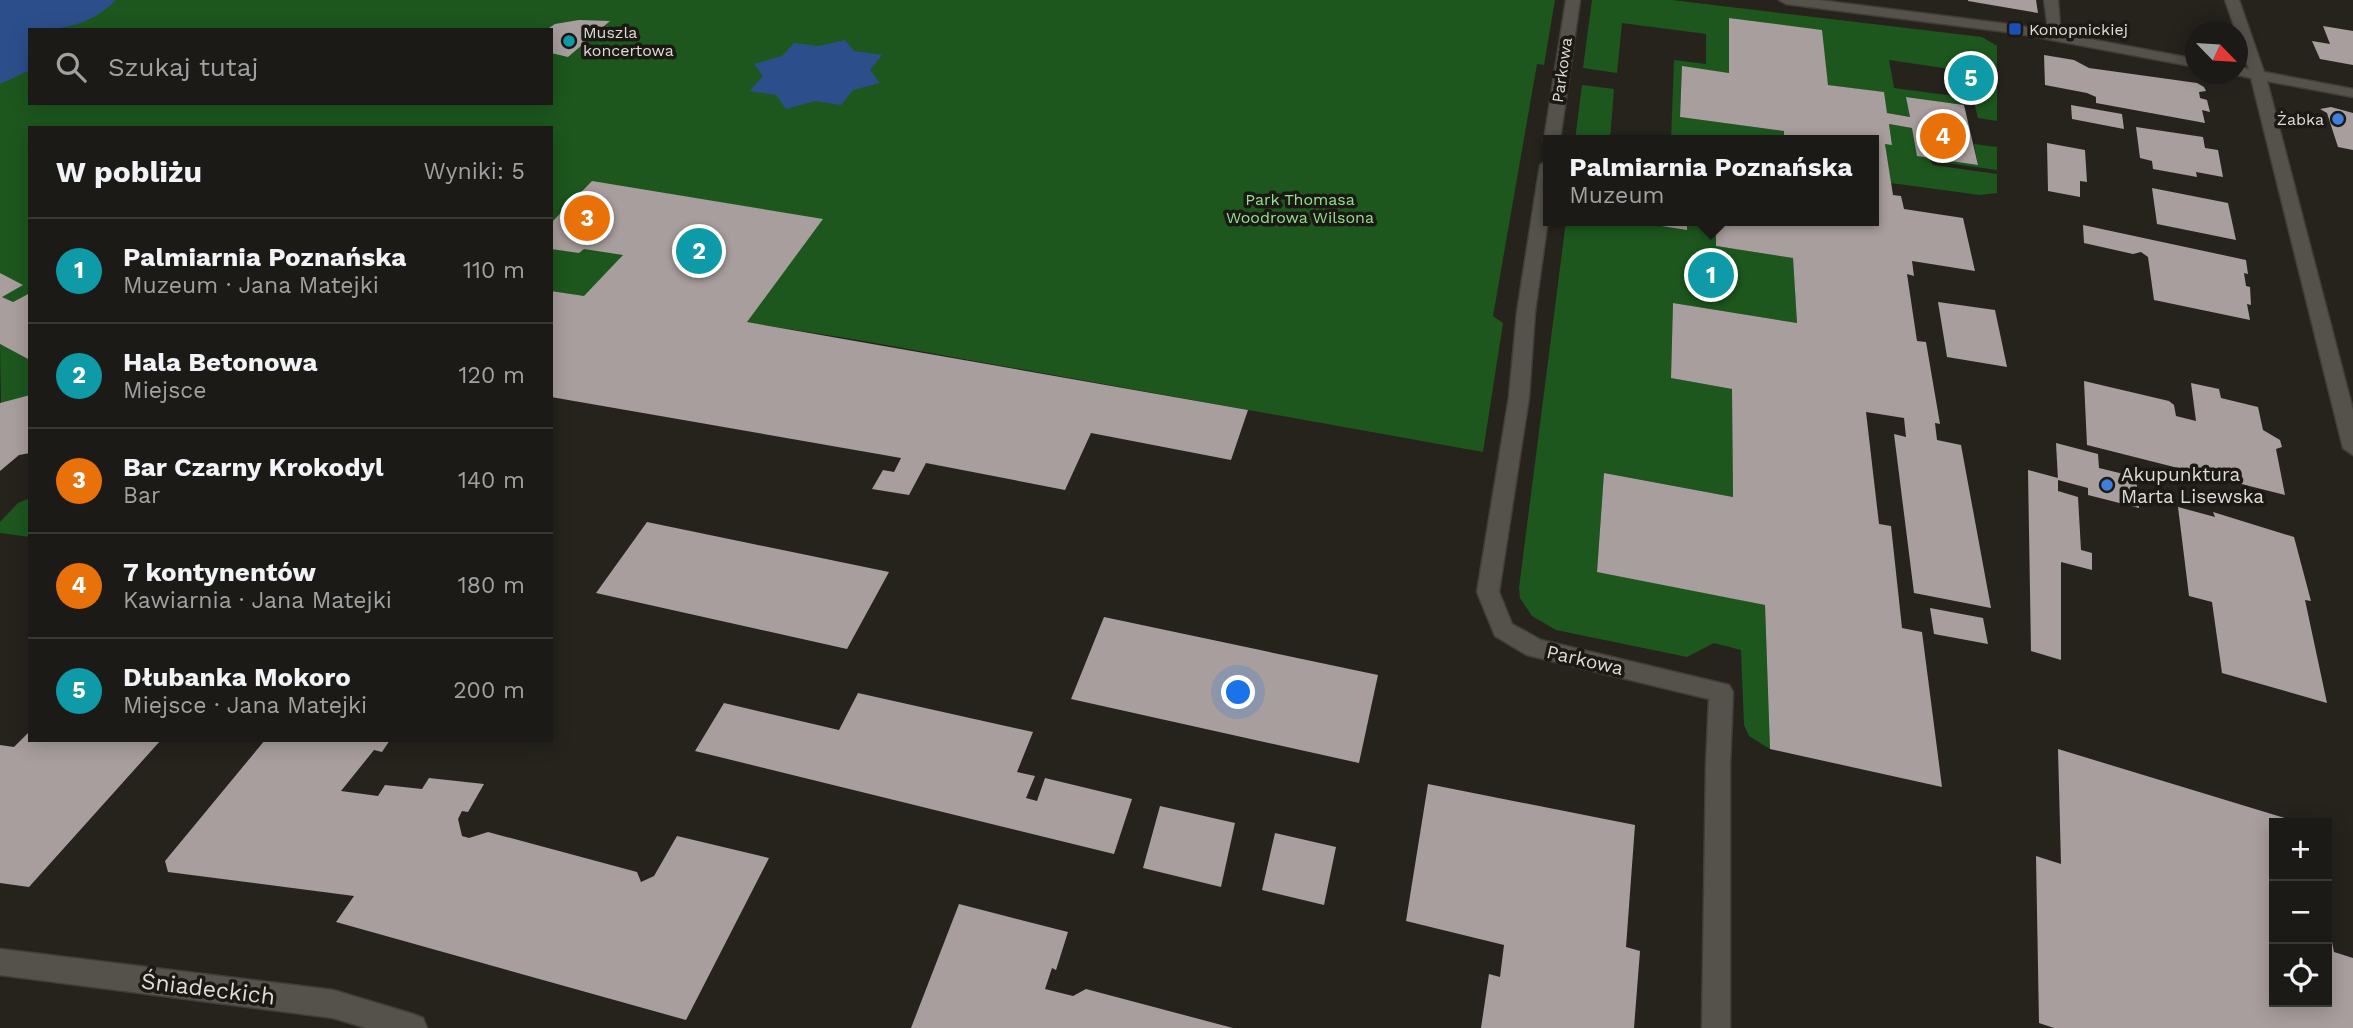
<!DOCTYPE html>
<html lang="pl">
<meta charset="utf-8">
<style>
body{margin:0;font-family:"Work Sans",sans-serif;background:#25231f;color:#f1f3f6}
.controls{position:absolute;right:21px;bottom:21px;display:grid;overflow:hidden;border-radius:0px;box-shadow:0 4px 18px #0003}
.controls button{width:63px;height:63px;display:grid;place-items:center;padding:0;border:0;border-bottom:2px solid #3a3835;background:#1c1a16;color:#f1f3f6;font:35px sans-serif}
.compass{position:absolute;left:2185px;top:21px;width:63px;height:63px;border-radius:50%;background:#1c1a16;box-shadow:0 4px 18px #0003;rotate:115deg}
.you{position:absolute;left:1239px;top:693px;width:24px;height:24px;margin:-18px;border:5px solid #fff;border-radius:50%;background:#1a73e8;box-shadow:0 0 0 10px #1a73e833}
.badge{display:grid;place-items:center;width:46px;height:46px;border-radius:50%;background:#db2777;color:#fff;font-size:23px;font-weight:700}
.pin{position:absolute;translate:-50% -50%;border:4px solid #fff;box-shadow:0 2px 7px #0006}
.popup{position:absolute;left:1543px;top:135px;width:336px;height:91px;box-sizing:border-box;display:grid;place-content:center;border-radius:0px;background:#1c1a16;filter:drop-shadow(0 2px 5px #0005);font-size:23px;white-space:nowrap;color:#a0a1a1}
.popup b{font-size:26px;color:#f1f3f6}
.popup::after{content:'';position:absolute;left:50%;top:100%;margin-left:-14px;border:14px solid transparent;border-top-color:#1c1a16}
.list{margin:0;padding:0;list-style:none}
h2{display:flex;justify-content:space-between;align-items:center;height:91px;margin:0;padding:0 28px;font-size:30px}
h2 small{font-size:23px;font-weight:400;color:#a0a1a1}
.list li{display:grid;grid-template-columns:46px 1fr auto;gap:21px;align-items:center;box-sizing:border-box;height:105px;padding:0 28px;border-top:2px solid #3a3835}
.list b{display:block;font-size:26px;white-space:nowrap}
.list p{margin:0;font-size:23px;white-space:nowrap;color:#a0a1a1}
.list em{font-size:23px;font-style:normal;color:#a0a1a1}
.icon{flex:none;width:38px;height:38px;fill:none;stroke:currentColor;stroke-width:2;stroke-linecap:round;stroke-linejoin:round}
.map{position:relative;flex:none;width:2353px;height:1028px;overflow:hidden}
.search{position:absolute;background:#1c1a16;box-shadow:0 4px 18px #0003;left:28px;top:28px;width:525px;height:77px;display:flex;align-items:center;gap:18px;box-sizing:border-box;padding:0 24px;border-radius:0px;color:#a0a1a1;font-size:26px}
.panel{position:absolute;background:#1c1a16;box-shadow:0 4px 18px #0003;left:28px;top:126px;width:525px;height:616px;border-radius:0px}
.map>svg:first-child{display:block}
</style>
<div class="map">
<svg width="2353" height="1028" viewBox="0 0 2353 1028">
<rect width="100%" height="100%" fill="#26231d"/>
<path fill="#1d571e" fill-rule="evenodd" d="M0,0H1555L1544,65L1537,64L1493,316L1503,323L1483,452L858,340L551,291V128H30V293L13,302L2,297L0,273ZM30,30H551V103H30Z
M1592,0H1672L1982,37L1997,46V76L1889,60L1894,88L1962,97L1964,105L1907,97L1910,117L1887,113L1883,92L1828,85L1821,30L1729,18V73L1682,67L1680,117L1784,131V140H1671L1674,60L1706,64V34L1622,23L1617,73L1583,68Z
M1982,83L1997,88V121L1978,118L1973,98L1987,100Z
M1582,85L1614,89L1610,140H1575Z
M1889,124L1912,128L1933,165L1997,174V193L1980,195L1891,183L1885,144H1892Z
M1974,144L1997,147V170L1940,162L1939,159L1978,164Z
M1566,221H1612L1687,229V221L1716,226V246L1793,258L1797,323L1673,303L1671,378L1732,389L1733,497L1604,473L1597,571L1765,605L1770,749L1749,736L1744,725L1741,650L1714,643L1687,657L1556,630L1532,616L1520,598L1519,588Z
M0,344L30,360V395L1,403Z
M30,498V537L0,533V522L18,503Z"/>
<path fill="#2c4f8c" d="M0,0H116C91,25 64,30 30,30V70L0,84Z
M845,40L854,51L882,55L870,70L880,83L853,90L841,105L815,101L786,109L776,95L750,91L763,76L754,64L782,56L794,43L819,46Z"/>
<path fill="#a89e9d" d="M1968,0H2036L2038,13L1968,1Z
M1729,18L1822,30L1828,85L1884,92L1887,113L1910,117L1906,97L1964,105L1978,165L1917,156L1912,128L1889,124L1892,145L1885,144L1893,195L1901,196L1904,209L1963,218L1975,271L1912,261L1914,276L1907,274L1917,341L1926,342L1940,424L1935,423L1937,440L1961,445L1991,608L1914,593L1894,434L1906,437L1904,418L1866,412L1879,524L1891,526L1902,628L1922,632L1942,787L1770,749L1765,605L1597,572L1604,473L1733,497L1732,389L1671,378L1673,303L1797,323L1793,258L1716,246V226L1693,221H1874V140H1784V131L1680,117L1682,66L1729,73Z
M579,20L610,21L568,57L551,53V30H546L555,24Z
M2323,26L2353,31V65L2320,59L2312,41L2330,44Z
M2044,55L2074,60L2089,68L2197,83L2204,87L2206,91L2199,92L2200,98L2207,100L2210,112L2202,110L2205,123L2096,103V97L2087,93L2045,85Z
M2071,105L2122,114L2124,129L2072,119Z
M2331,107L2353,113V150L2338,147L2327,113L2320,109Z
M2136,127L2203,137L2205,148L2218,150L2223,177L2196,172L2197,177L2153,169L2152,161L2140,158Z
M2047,143L2085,150L2087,182L2080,181V197L2048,191Z
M592,181L823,219L747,322L1248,410L1231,460L1091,433L1065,490L926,463L909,495L872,489L883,470L894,472L901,458L551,397V291L584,296L623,255L584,249L579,253L551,249V223Z
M2152,188L2228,203L2236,240L2157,224Z
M1648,221H1687V230L1648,224Z
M2083,225L2246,260L2248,274L2244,273L2246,286L2250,287L2251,305L2247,304L2250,320L2154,300L2148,257L2141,252L2133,254L2084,243Z
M0,273L23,285L2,297L13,302L30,293L28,359L0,344Z
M1938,302L1995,310L2007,367L1947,357Z
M2084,381L2169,401L2174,405L2176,416L2196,421L2191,383L2219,389L2221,398L2258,407L2263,430L2280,440L2282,447L2276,449L2285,495L2087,445Z
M30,395V453L19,455L0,471V403Z
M2056,443L2098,454L2099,468L2136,477L2139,508L2088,495V488L2058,480Z
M2028,470L2058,478V491L2078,497L2081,550L2092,553V570L2061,562V660L2031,651Z
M2178,507L2215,517L2213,512L2294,537L2311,601L2305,600L2327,703L2222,673L2212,602L2189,596Z
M647,522L889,572L847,649L596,593Z
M1930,608L1983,618L1988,644L1934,634Z
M1104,617L1378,675L1359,763L1071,699Z
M858,693L1033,732L1017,772L1035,776L1026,798L1037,801L1045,778L1132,799L1114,854L695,751L724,703L839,730Z
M30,731V740H161L29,887L0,883V745L14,747Z
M265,740H390L382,752L374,750L341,791L378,796L385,785L422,789L429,778L484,784L468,812L462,811L458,819L462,836L469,838L488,832L637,872L641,882L654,876L677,836L769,858L686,1020L336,922L354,896L168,872L165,861Z
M2058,749L2301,823H2274V1002H2327L2328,921L2334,952L2353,958V1028H2054L2039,1023L2036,856L2061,864Z
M1428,784L1635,825L1626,947L1640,951L1634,1028H1481L1489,974L1500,977L1504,945L1406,921Z
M1160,806L1235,823L1221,887L1143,868Z
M1275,833L1336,847L1324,905L1262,890Z
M959,904L1068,932L1056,970L1052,968L1045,989L1073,996L1086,989L1233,1028H911Z"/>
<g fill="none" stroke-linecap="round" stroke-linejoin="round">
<defs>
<path id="lane" d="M1566,0H1580L1560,140H1548V144L1544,140Z
M2044,0H2058L2061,39L2049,36Z
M2225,0H2239L2265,75L2263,78L2258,79L2251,75Z
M1548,160V219L1535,312L1529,397L1499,592L1512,624L1541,640L1729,685L1733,692L1730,765L1727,773L1718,776L1709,773L1706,765L1709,699L1527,655L1495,636L1477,592L1509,397L1517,312L1540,165Z"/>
<path id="street" d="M1779,0H1818L2015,25L2196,59V67L2015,33L1786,4Z
M2238,67L2353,89V97L2267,81L2353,410V455L2343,448L2251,78L2233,74H2238Z
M1718,754L1727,757L1730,765V1028H1702L1706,765L1709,757Z
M0,949L333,990L413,1014L423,1018L427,1028H366L333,1018L0,975Z"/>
</defs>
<use href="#lane" stroke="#413e39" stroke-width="3"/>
<use href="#street" stroke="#413e39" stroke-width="3"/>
<use href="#lane" fill="#55524b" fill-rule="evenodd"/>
<use href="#street" fill="#55524b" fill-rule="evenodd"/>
</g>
<rect fill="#1a4fb4" stroke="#1c1914" stroke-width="2.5" x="2008" y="22" width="14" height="14" rx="3.5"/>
<circle fill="#0f9aa8" stroke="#1c1914" stroke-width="2.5" cx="569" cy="41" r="7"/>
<g fill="#3f7fe0" stroke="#1c1914" stroke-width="2.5">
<circle cx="2338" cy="119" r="7"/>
<circle cx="2107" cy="485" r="7"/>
</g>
<g text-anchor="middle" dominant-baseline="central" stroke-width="7" stroke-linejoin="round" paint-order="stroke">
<g font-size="16" fill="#dedcd8" stroke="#1c1914" text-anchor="start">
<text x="2029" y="29">Konopnickiej</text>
<text x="583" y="32">Muszla<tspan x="583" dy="18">koncertowa</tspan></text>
<text x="2324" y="119" text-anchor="end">Żabka</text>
</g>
<g font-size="16" fill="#dedcd8" stroke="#1c1914">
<text transform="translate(1562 70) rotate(-82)">Parkowa</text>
</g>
<g font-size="16" fill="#92e38f" stroke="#1c1914">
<text x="1300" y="199">Park Thomasa<tspan x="1300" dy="18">Woodrowa Wilsona</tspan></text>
</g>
<g font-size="19" fill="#dedcd8" stroke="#1c1914" text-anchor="start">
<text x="2121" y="474">Akupunktura<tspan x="2121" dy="22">Marta Lisewska</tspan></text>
</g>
<g font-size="19" fill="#dedcd8" stroke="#1c1914">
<text transform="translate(1585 660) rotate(13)">Parkowa</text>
</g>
<g font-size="23" fill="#dedcd8" stroke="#1c1914">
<text transform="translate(208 989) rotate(7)">Śniadeckich</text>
</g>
</g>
</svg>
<div class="controls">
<button>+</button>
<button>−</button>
<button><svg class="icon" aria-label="locate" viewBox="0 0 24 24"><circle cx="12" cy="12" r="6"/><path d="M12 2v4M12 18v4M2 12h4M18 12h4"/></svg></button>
</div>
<svg class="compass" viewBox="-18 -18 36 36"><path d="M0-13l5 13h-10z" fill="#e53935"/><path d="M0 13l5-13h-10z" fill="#a0a1a1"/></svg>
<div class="you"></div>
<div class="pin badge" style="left:1711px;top:275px;background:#0f9aa8">1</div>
<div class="popup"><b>Palmiarnia Poznańska</b>Muzeum</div>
<div class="pin badge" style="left:699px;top:251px;background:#0f9aa8">2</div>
<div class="pin badge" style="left:587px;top:218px;background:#e8710a">3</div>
<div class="pin badge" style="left:1943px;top:136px;background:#e8710a">4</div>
<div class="pin badge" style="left:1971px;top:78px;background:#0f9aa8">5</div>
<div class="search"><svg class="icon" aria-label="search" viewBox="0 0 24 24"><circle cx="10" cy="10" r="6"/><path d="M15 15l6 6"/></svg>Szukaj tutaj</div>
<section class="panel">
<h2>W pobliżu<small>Wyniki: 5</small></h2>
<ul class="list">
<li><span class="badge" style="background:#0f9aa8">1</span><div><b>Palmiarnia Poznańska</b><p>Muzeum · Jana Matejki</p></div><em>110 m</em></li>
<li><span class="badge" style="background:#0f9aa8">2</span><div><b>Hala Betonowa</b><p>Miejsce</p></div><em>120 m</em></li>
<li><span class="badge" style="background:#e8710a">3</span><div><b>Bar Czarny Krokodyl</b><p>Bar</p></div><em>140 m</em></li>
<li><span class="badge" style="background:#e8710a">4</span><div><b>7 kontynentów</b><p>Kawiarnia · Jana Matejki</p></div><em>180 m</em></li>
<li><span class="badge" style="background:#0f9aa8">5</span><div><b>Dłubanka Mokoro</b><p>Miejsce · Jana Matejki</p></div><em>200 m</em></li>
</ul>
</section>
</div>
